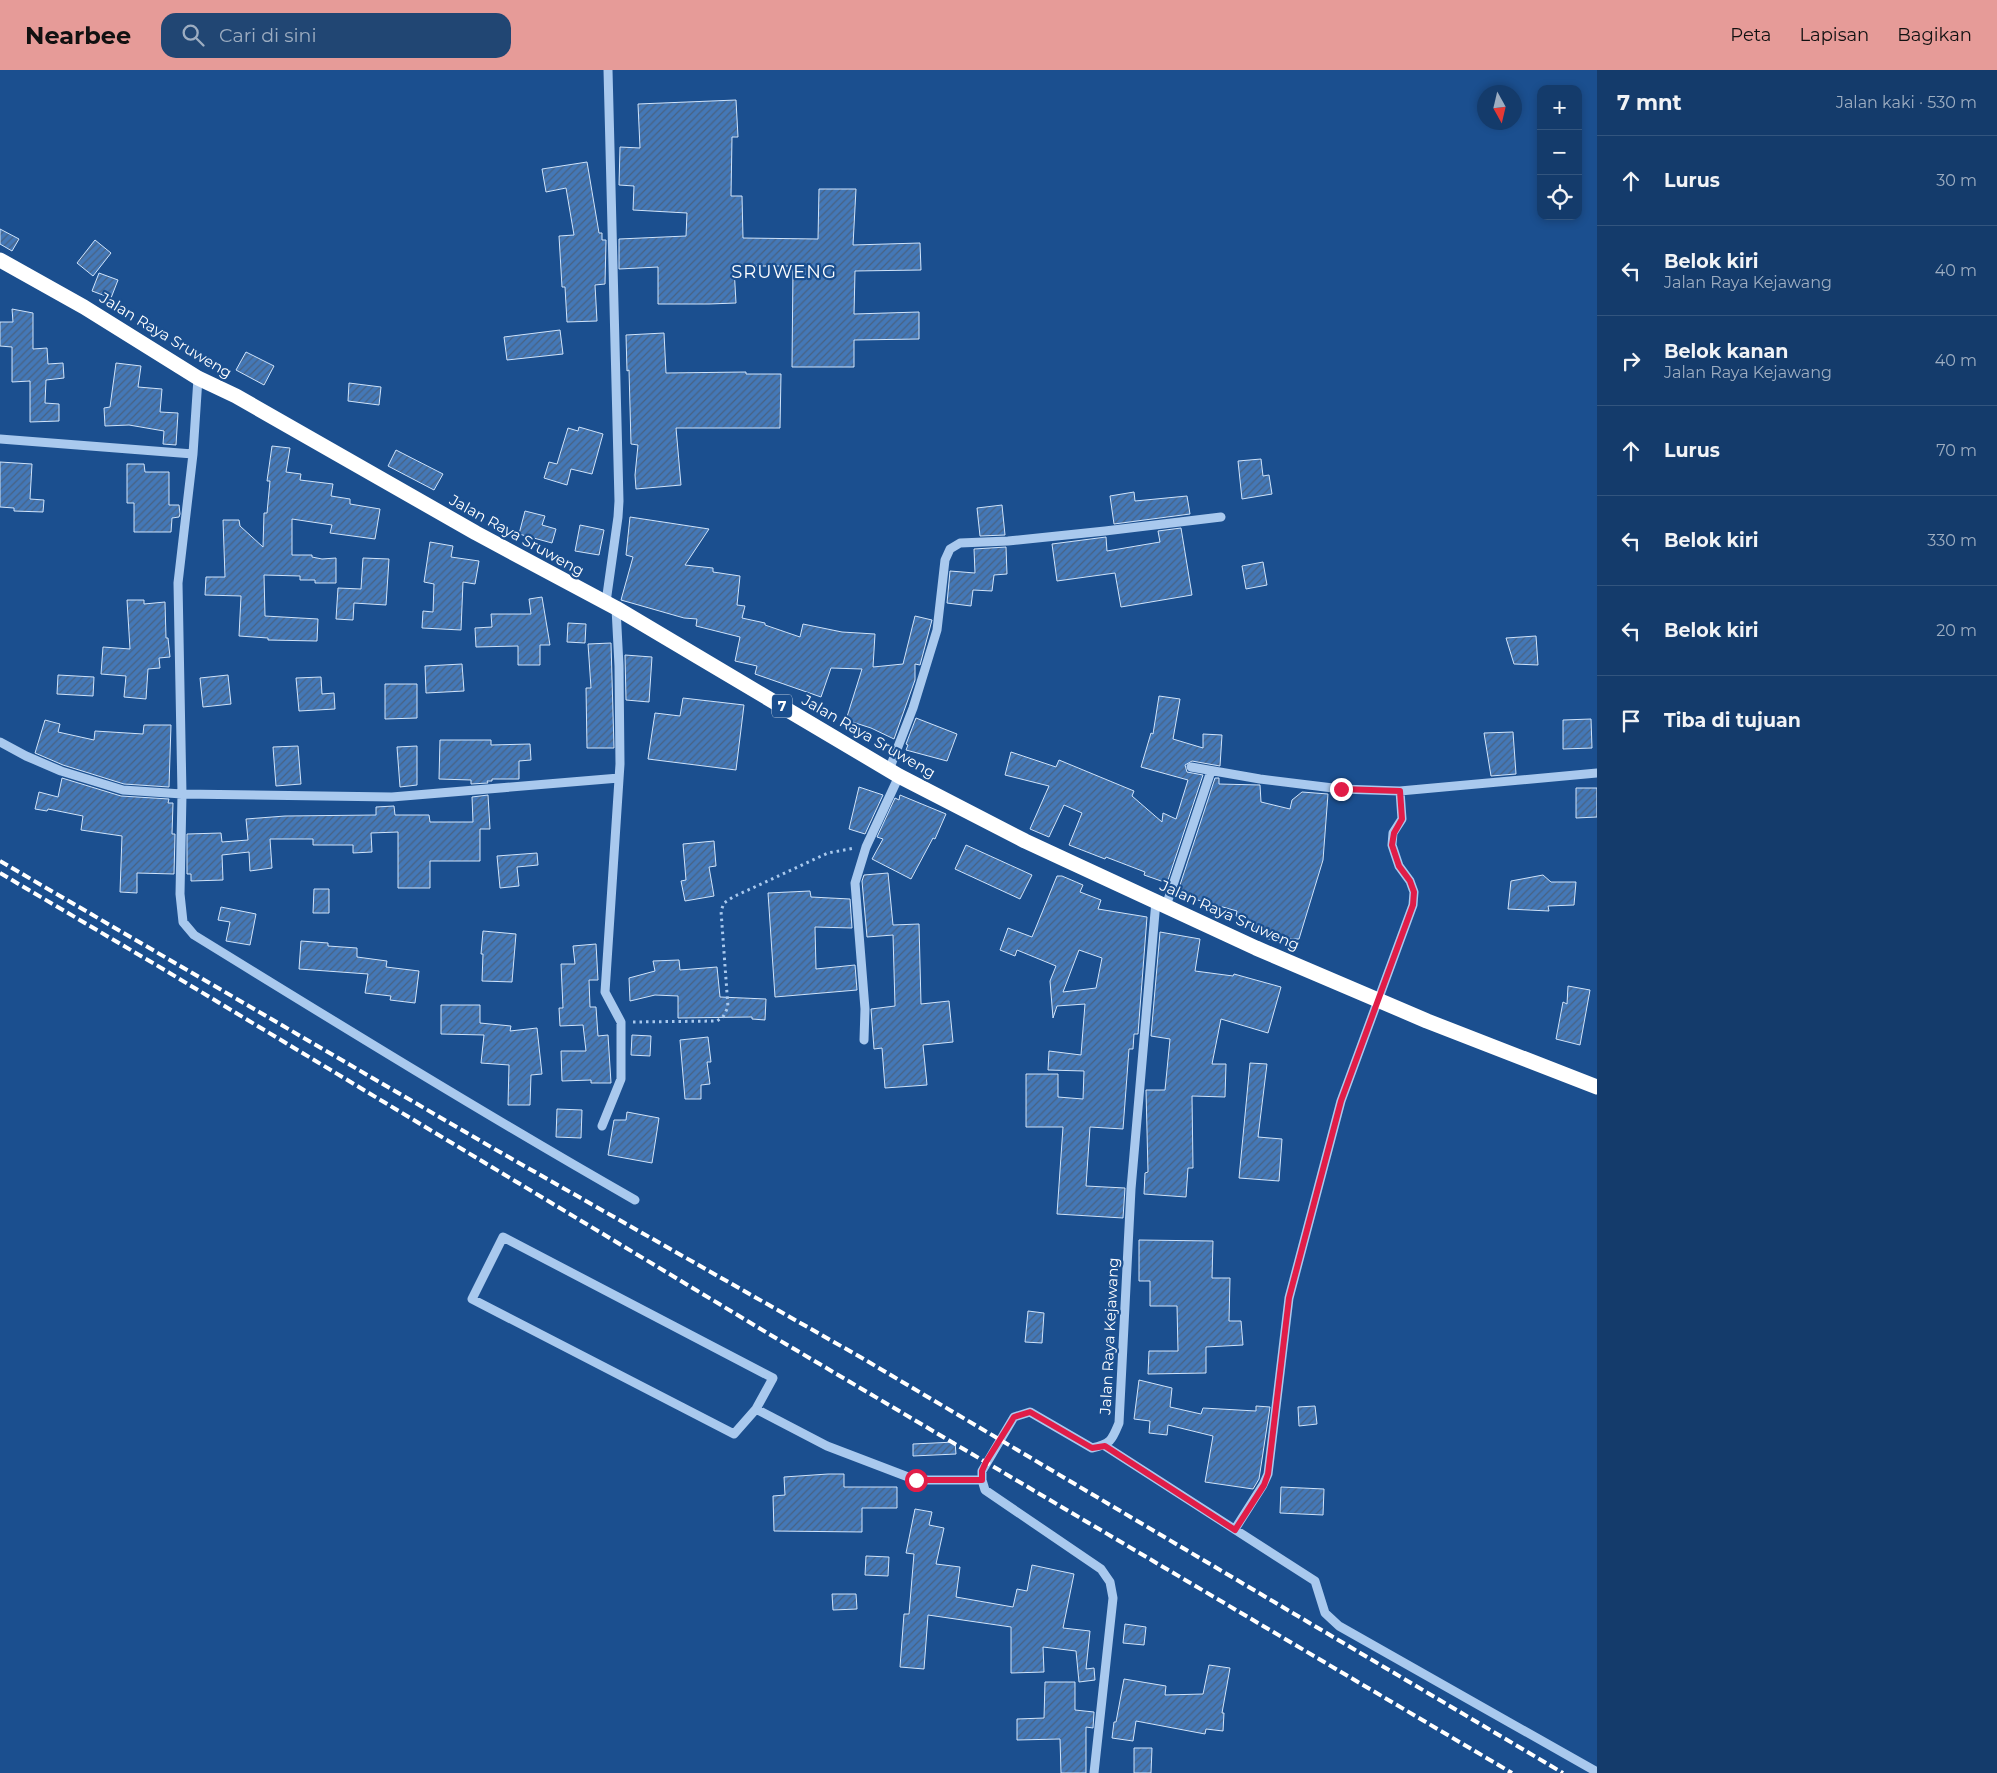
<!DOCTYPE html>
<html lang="id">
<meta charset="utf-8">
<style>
body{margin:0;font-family:Montserrat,sans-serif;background:#214673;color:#f1f3f6}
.controls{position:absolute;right:15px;top:15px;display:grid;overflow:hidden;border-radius:10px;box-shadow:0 2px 8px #0003}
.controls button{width:45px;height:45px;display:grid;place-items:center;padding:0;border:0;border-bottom:1px solid #33557e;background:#143b6b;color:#f1f3f6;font:25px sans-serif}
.compass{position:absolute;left:1477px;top:15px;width:45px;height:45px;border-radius:50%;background:#143b6b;box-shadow:0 2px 8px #0003;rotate:172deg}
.stop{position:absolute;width:15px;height:15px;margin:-11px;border:4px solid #e11d48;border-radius:50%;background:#fff}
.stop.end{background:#e11d48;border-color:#fff;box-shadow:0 1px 5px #0008}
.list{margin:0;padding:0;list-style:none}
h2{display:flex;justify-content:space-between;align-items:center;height:65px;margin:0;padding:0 20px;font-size:21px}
h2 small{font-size:16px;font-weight:400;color:#9dadc1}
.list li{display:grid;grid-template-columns:32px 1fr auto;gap:15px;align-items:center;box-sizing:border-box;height:90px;padding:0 20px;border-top:1px solid #33557e}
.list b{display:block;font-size:19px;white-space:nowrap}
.list p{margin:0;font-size:16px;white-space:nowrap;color:#9dadc1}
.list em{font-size:16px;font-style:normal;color:#9dadc1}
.icon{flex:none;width:28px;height:28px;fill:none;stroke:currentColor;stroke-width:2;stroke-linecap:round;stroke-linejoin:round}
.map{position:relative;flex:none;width:1597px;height:1703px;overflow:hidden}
header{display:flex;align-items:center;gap:30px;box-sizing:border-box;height:70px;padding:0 25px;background:#e69b98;color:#111}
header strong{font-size:24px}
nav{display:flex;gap:28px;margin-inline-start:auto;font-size:18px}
.search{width:350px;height:45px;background:#214673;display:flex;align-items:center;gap:12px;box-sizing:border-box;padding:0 18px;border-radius:15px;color:#9dadc1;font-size:19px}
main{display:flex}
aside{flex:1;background:#143b6b}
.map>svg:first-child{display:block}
</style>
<header>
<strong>Nearbee</strong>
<div class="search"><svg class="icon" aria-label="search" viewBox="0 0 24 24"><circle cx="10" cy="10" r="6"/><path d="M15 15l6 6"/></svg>Cari di sini</div>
<nav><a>Peta</a><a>Lapisan</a><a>Bagikan</a></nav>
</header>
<main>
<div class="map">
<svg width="1597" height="1703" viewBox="0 0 1597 1703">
<defs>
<pattern id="building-hatch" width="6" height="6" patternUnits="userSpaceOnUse" patternTransform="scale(1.25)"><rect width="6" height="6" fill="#4478b7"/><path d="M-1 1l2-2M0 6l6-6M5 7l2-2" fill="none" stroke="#486282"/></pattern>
</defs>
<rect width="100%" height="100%" fill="#1b4f8f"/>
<path fill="url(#building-hatch)" stroke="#cfe3fa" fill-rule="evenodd" d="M736,30L738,67H732L731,126H742L743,168L818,169L819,119H856L853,175L920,173L921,200L855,201L854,244L919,242V269L854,270V297H792L793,196H740V197H734L736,233L709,234H658V197L619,199V169L686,166L687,143L633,140L634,116L619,115L620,77L640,78L638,34Z
M587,92L599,163H602V170H606L605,214L595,215L597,251L567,252L565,217H562L559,166L574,165L566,118L546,122L542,99Z
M0,159L19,169L12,181L0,174Z
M95,170L111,183L93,206L77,193Z
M99,203L118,210L111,228L92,221Z
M12,239L33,243V279L47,278L48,294L63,293L64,308L46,310L45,333L59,334V351L30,352V311L12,312V277L0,276V252H13Z
M560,260L563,284L507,290L504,267Z
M664,263L666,303L746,302V304H781L780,358H676L681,415L636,419L635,405L638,375L631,374L629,300L627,301L626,265Z
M246,282L274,296L264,315L236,300Z
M116,293L141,296L138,317L162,319L160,342L178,343L176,375L163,374L164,361L129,355L105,356L104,338L110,337Z
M349,313L381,317L379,335L348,331Z
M579,357L603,364L592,404L571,399L567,415L544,408L549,392L557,394L568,358L578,361Z
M272,376L290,378L286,402L301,404L300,410L333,414L331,426L350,429V434L380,439L375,469L330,463L332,455L292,449V485H312V487L322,489L336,488V513H315V510H300V506L264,505L265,546L318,549L317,571L268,570V568L239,566L241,526L205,525L206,507H225L223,450H239L240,456L263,477L264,443H267L270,411H267Z
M396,380L443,404L434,420L388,396Z
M1261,389L1263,406L1269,405L1272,424L1242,429L1238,391Z
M0,392L32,394L30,429L44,430L43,442L14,441V438L0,437Z
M127,394H144L145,402H169V435H179L180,444L179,447L172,448L171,462H134V433H127Z
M1134,422L1135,431L1187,426L1190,444L1114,454L1110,426Z
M1002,435L1005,465L980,466L977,438Z
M525,441L545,446L542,455L556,459L552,473L519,464Z
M630,447L709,459L685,495L713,498V502L740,506L737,535L745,536L742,548L765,553V555L800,567L803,554L842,562L875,564L873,597L903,594L915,546L932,550L920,595L915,594V610L894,669L871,658L846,650L862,599L831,598L821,627L755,604L757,596L735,591L740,567L696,556L697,549L684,548L621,530L633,487L626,485Z
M580,455L604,460L599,485L575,481Z
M1181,458L1192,525L1121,537L1115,503L1057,511L1052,474L1106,467L1107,481L1160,472L1158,461Z
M430,472L453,476L451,487L479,491L475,514L463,512L461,560L422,558L423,541L433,542L434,514L424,512Z
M1006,477L1007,504L994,505L992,521L973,520L971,536L947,533L950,501L975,503L974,479Z
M363,488L389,489L386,535L354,533L353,550L336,549L338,518L361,519Z
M1263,492L1267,515L1246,519L1242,496Z
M542,527L550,575H540V595H518V576L476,577L475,558L492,557L491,544H531L529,529Z
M127,530H144V534L165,532L166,568H168L170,587L159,588L160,598L148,599L146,629L124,627L126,606L101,604L103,577L130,579Z
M568,553L586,554L585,573L567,572Z
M1536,566L1538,595L1514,594L1506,568Z
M611,573L614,678H587L586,618H591L588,574Z
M625,585L652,587L649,632L626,630Z
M462,594L464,621L426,623L425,596Z
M58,605L94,607L93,626L57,624Z
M228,605L231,634L203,637L200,608Z
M321,607L322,624L334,623L335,639L299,641L296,608Z
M385,614H417V648L385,649Z
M1159,626L1180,629L1173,669L1203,678V664L1222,665L1220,696L1192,691L1185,695L1187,702L1203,705L1167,813L1144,805L1145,802L1106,787L1105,789L1069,775L1082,743L1064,735L1049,767L1030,759L1049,716L1005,705L1011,682L1056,697L1059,690L1134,721L1132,726L1162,752L1163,743L1176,749L1188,710L1141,697L1151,663L1153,664Z
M683,628L744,635L736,700L648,689L655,643L680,646Z
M916,648L957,664L947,691L906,680L908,675L906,674Z
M1591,649L1592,678L1563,679V650Z
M45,650L60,654L58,662L94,670L95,661L143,664L144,655H171L169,717L124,714L63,695L35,683Z
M1513,662L1516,704L1491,706L1484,663Z
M440,670H491V675L530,674L531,690L519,691V709H492V711H487L488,713L471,714V710L439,709Z
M298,676L301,714L276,716L273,677Z
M417,676V715L400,717L397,677Z
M62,708L121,726L169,729L168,733H173L172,764H175L174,804L137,803V823L120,822L122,766L81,760L83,746L48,739L47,741L35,739L39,722L58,727Z
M1215,708H1219V714L1260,715L1261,732L1290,739L1292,730L1302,722L1328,724L1323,790L1299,869H1267L1260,862L1236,846L1237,841L1180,825L1182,819L1179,818Z
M859,717L883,725L865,764L849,759Z
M1576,718H1597V747L1576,748Z
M488,725L490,759H480V791H430V818H398V762L371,763L372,782L353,783V775H313V769H270L272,798L250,801L249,782L222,785L223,810L191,811V804H187V764L221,763L222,772L248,770L246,749L285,746L376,745V737L394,736L395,745H429L430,752H473L472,727Z
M900,725L946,744L935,769L933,768L911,809L872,789L883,769L877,767L895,728L899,730Z
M714,771L716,796L709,797L714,826L685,831L681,811L686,810L683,774Z
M966,775L1032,805L1020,829L955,799Z
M537,783L538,795L517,797L519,816L500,818L497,786Z
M888,803L893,855L919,854L921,934L949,931L953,972L923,975L927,1015L885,1018L882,978L874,979L871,939L895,936L893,865L867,867L862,811L864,805Z
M1543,805L1551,812H1576L1574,835L1548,836L1549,841L1508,839L1511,811Z
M1057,806H1062L1083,815L1080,822L1101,830L1098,839L1147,847L1138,964H1134L1133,979H1129L1123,1059L1090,1057L1086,1116L1125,1118L1123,1148L1057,1144L1063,1057H1026V1004H1058V1027L1083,1029L1084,1001L1048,1000L1049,981L1081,985L1085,934L1057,936L1053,948L1050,911L1056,896L1017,880L1015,886L1000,880L1008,858L1032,867ZM1079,880L1102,888L1096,918L1063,922Z
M314,819H329V843H313Z
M810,821L811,827L850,829L852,858L815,857L816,899L855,895L857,920L775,927L768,823Z
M221,837L256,844L250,875L226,871L230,852L218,850Z
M483,861L516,864L512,912L482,911L483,884H481Z
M1160,862L1200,869L1195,901L1233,906L1234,904L1281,917L1268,963L1221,949L1212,994H1226L1225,1027L1192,1026L1193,1098H1188L1186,1127L1144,1124L1145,1103L1148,1102L1146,1020H1165L1170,969L1151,966Z
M301,871L328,873V876L357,878V887L387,891L386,897L419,901L415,933L390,930L391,926L365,923L368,904L299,899Z
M596,874L598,910H589L590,937H596L598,966L608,965L611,1013H591V1010L562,1011L561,981H586L583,955L560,956L559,938H563L561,894H575L573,876Z
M679,890L680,900L717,897L720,927L766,929L765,950L752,949V947L678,948V926L655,925L630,931L629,908L655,901L653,891Z
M1568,916L1590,920L1580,975L1556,969L1563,932L1567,934Z
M441,935H480V953L511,956L510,961L537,958L542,1004L531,1005L530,1035H508L509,995L481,993L484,965L441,964Z
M632,965L651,966L650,986L631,985Z
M708,967L711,992H707L710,1014L701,1015V1029H685L680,970Z
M1250,993L1267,994L1258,1067L1282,1069L1279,1111L1239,1108Z
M557,1039L582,1040L581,1068L556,1067Z
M627,1042L659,1048L652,1093L608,1085L614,1050H626Z
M1139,1170L1213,1171L1212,1208H1230L1229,1251H1241L1243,1275L1206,1277V1303L1148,1304L1149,1281H1178L1177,1236H1150V1211H1139Z
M1028,1241L1044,1243L1042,1273L1025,1272Z
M1139,1310L1172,1318L1170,1337L1201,1344L1203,1338L1256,1341V1336L1270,1337L1259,1409L1253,1419L1205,1412L1213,1366L1168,1355L1167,1365L1149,1363L1150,1351L1134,1349Z
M1315,1336L1317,1354L1299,1356L1298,1337Z
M955,1372L956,1384L913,1386V1374Z
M828,1404H844V1417H897V1438H862V1462L774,1461L773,1426L785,1425L784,1407Z
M1281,1417L1324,1419L1323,1445L1280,1443Z
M915,1439L932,1442L929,1455L944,1458L936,1494L960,1497L956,1527L1013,1537L1017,1519L1027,1521L1032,1495L1074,1504L1063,1558L1090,1561L1086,1599L1094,1598L1095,1610L1079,1612L1076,1581L1043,1577L1044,1602L1011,1603V1557L928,1545L924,1599L900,1597L904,1544H909L914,1484L906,1483Z
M866,1486L889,1487L888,1506L865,1505Z
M832,1524H856L857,1539L833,1540Z
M1125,1554L1146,1557L1144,1575L1123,1573Z
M1209,1595L1230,1598L1222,1643H1224L1223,1661L1206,1659L1205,1664L1136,1651L1133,1671L1112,1668L1114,1652H1116L1124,1609L1166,1616L1165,1625L1203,1624Z
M1045,1612H1075V1640L1094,1642L1093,1658L1086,1657V1703H1061L1060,1669L1017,1670V1649L1044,1648Z
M1134,1678H1152L1151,1703H1134Z"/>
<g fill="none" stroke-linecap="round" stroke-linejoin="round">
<path stroke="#a9c9ee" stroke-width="3" stroke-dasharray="2.5 4" stroke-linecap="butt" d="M633,952L717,951L723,947L728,937L721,841L724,833L733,827L828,783L855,778"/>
<path stroke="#a9c9ee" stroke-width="9" d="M198,308L193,384L178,513L182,724L180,824L183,852L194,865C340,955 486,1045 635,1130
M0,369L193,384
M606,532L618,447L619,431L608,0
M0,672L26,686L61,701L123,720L182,724L392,727L619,708
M1191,697L1260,709L1341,719L1400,721L1597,703
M889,700L913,638L937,560L945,490L950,479L960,473L1008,471L1105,461L1221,447
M1166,836L1211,701
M864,970L865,939L855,813L866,777L899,706
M602,1056L621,1009V952L605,922L620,694L619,596L616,538
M503,1167L773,1308L756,1339L734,1364L472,1229Z
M756,1339L827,1376L916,1410H982
M1105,1376L1315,1511L1325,1543L1339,1556L1597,1702
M1235,1459L1263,1415L1268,1404L1289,1228L1341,1031L1413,835L1414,822L1410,811L1399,796L1392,775L1393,763L1402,749L1400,721
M1094,1703L1113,1528L1110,1512L1101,1499L985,1420L982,1410V1401L1014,1347L1030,1342L1092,1378C1111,1374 1112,1370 1119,1353L1131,1119L1156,831"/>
<path stroke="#fff" stroke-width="15" d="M0,190L84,237L198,308L236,326L476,463L616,538L899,706L1025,771L1256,878L1427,951L1597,1017"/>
<path stroke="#fff" stroke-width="4" stroke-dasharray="9 4" stroke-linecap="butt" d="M0,791L491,1077L862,1288L1563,1703
M0,803L163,899L779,1270L1512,1703"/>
</g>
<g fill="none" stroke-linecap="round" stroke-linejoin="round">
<path stroke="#e11d48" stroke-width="6" d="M916,1410H982V1401L986,1392L1014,1347L1030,1342L1092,1378L1105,1376L1235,1460L1264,1415L1268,1404L1289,1228L1341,1031L1413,835L1414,822L1410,811L1399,796L1392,775L1394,763L1402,749L1400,721L1341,719"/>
</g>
<g text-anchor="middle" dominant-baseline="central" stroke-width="4.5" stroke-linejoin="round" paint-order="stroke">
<rect fill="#1b4f8f" stroke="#bbcadd" stroke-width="1" x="772" y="624.5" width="20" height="23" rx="4"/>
<g font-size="14" font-weight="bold" fill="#fff">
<text x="782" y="636">7</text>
</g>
<g font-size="15" fill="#fff" stroke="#1b4f8f">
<text transform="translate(166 265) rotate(31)">Jalan Raya Sruweng</text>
<text transform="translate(517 465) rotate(29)">Jalan Raya Sruweng</text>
<text transform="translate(869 666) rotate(30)">Jalan Raya Sruweng</text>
<text transform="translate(1230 845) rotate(24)">Jalan Raya Sruweng</text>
<text transform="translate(1109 1266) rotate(-87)">Jalan Raya Kejawang</text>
</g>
<g font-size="18" letter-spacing="1" fill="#fff" stroke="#1b4f8f">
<text x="784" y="202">SRUWENG</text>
</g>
</g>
</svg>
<div class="controls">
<button>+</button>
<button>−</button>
<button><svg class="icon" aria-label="locate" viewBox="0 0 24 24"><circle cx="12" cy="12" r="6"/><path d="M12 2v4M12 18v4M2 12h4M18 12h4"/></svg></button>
</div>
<svg class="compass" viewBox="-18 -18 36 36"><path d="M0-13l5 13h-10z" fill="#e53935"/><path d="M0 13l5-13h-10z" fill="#9dadc1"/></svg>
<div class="stop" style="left:916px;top:1410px"></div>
<div class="stop end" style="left:1341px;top:719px"></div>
</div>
<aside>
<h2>7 mnt<small>Jalan kaki · 530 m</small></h2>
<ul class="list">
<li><svg class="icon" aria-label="ahead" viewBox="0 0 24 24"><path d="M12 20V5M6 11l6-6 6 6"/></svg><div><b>Lurus</b></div><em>30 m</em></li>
<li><svg class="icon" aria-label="left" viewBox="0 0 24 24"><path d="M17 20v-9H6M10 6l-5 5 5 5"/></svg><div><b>Belok kiri</b><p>Jalan Raya Kejawang</p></div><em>40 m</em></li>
<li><svg class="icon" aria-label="right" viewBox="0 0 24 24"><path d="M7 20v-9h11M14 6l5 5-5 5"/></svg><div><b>Belok kanan</b><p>Jalan Raya Kejawang</p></div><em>40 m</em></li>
<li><svg class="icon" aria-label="ahead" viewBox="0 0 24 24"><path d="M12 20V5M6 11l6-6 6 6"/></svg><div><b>Lurus</b></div><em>70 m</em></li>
<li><svg class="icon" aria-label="left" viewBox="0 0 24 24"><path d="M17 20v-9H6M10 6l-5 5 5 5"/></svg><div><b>Belok kiri</b></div><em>330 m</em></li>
<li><svg class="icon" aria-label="left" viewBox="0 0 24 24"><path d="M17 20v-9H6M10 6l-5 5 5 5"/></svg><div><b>Belok kiri</b></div><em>20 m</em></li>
<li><svg class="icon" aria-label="arrive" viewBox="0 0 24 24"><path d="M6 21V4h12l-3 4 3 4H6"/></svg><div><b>Tiba di tujuan</b></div></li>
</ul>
</aside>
</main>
